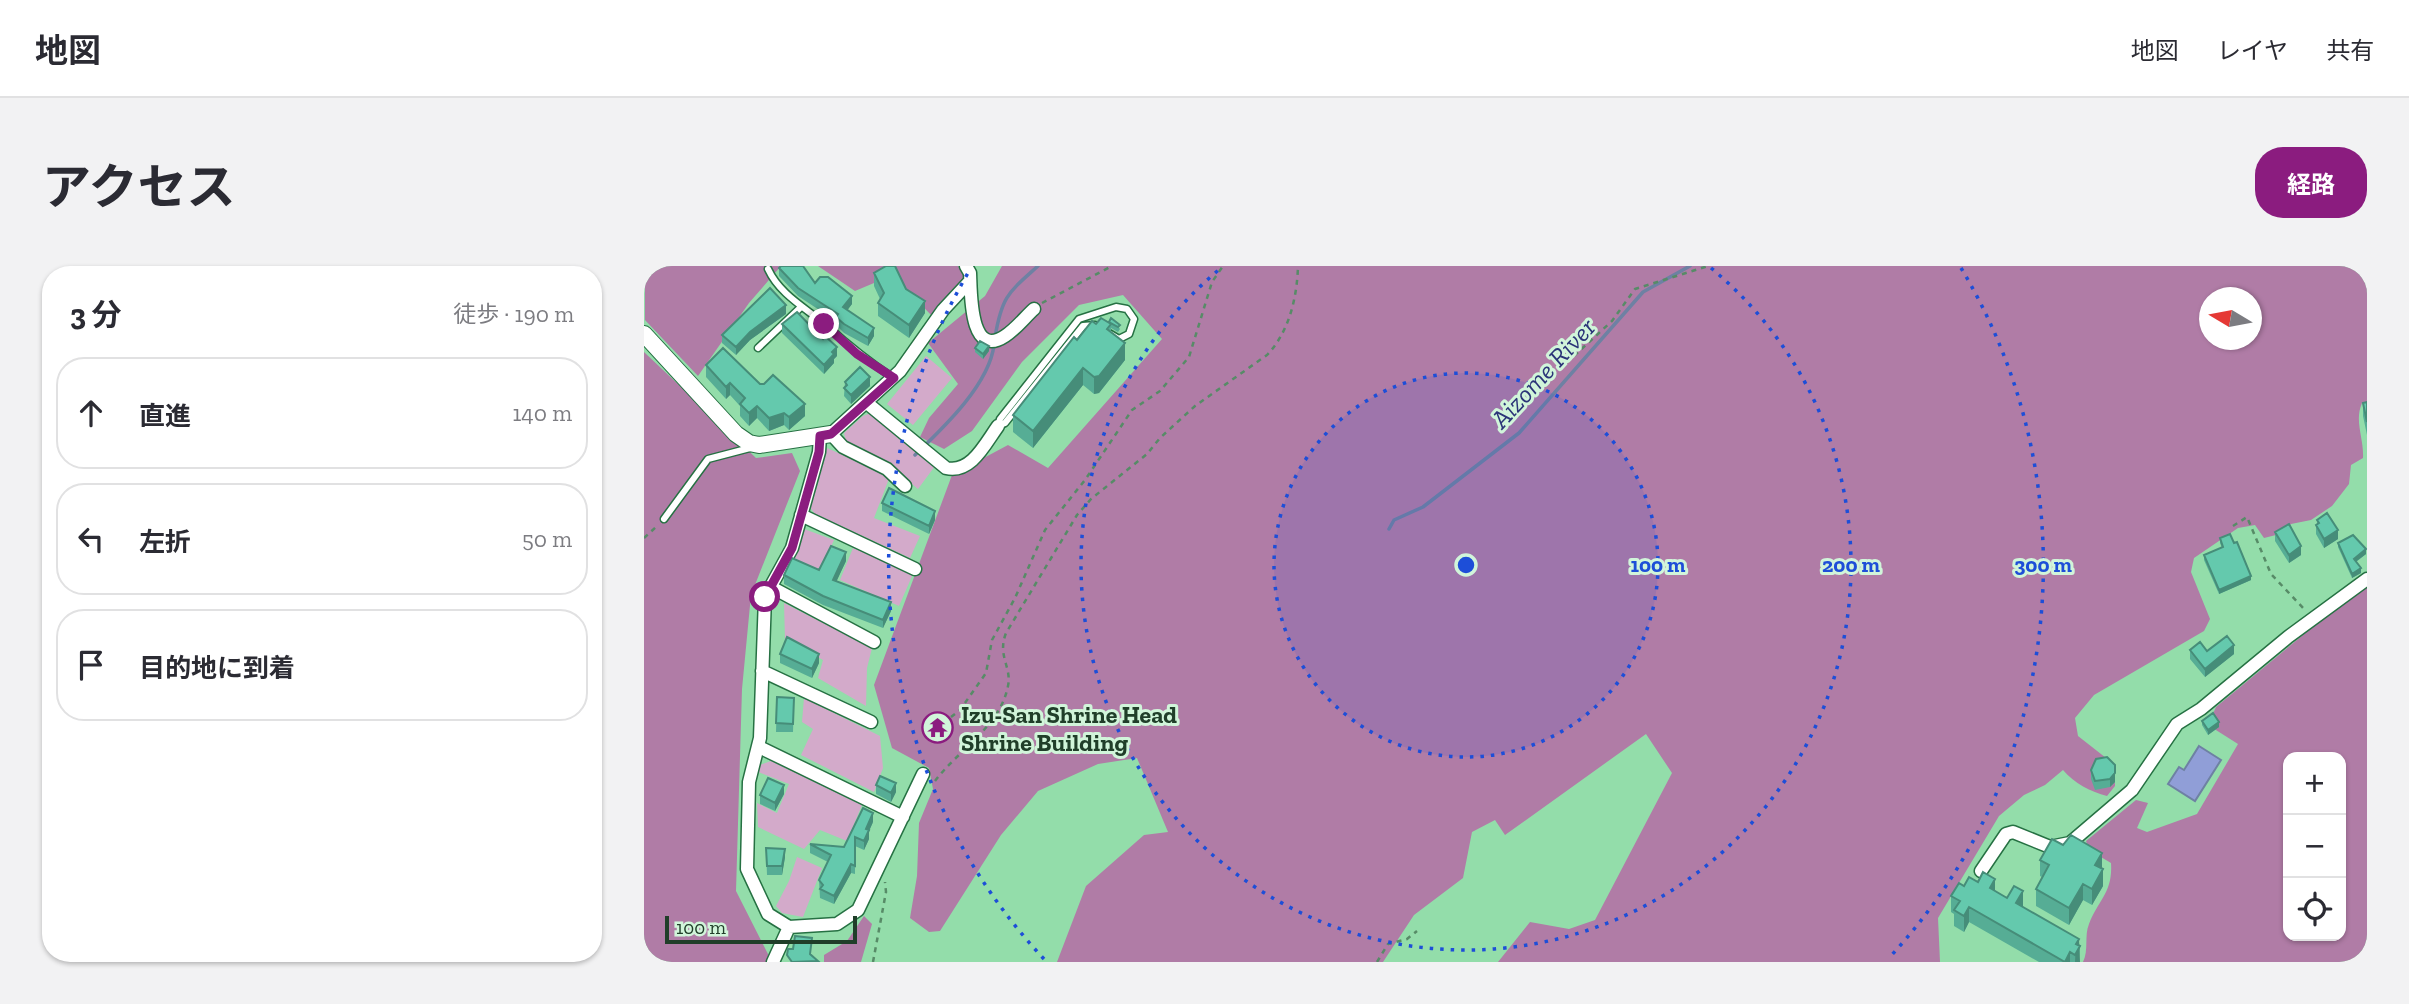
<!DOCTYPE html>
<html lang="ja">
<meta charset="utf-8">
<style>
body{margin:0;font-family:"Zilla Slab","Noto Sans JP",serif;background:#f2f2f3;color:#2b2b33}
.controls{position:absolute;right:21px;bottom:21px;display:grid;overflow:hidden;border-radius:14px;box-shadow:0 2px 5px #0004}
.controls button{width:63px;height:63px;display:grid;place-items:center;padding:0;border:0;border-bottom:2px solid #e1e1e2;background:#fff;color:#2b2b33;font:35px sans-serif}
.compass{position:absolute;left:1555px;top:21px;width:63px;height:63px;border-radius:50%;background:#fff;box-shadow:0 2px 5px #0004;rotate:280deg}
.scale{position:absolute;left:21px;bottom:18px;width:192px;box-sizing:border-box;padding-left:7px;border:4px solid #203e29;border-top:0;font-size:19px;line-height:24px;white-space:nowrap;color:#203e29;-webkit-text-stroke:5px #d1f5da;paint-order:stroke}
.stop{position:absolute;width:21px;height:21px;margin:-16px;border:5px solid #8b1c7f;border-radius:50%;background:#fff}
.stop.end{background:#8b1c7f;border-color:#fff;box-shadow:0 2px 7px #0008}
.list{margin:0;padding:0;list-style:none}
h2{display:flex;justify-content:space-between;align-items:center;height:91px;margin:0;padding:0 28px;font-size:30px}
h2 small{font-size:23px;font-weight:400;color:#7c7c81}
.list li{display:grid;grid-template-columns:46px 1fr auto;gap:21px;align-items:center;box-sizing:border-box;height:112px;margin:0 14px 14px;padding:0 14px;border:2px solid #e1e1e2;border-radius:28px}
.list b{display:block;font-size:26px;white-space:nowrap}
.list em{font-size:23px;font-style:normal;color:#7c7c81}
.icon{flex:none;width:38px;height:38px;fill:none;stroke:currentColor;stroke-width:2;stroke-linecap:round;stroke-linejoin:round}
.map{position:relative;flex:none;width:1723px;height:696px;overflow:hidden;border-radius:28px}
header{display:flex;align-items:center;gap:42px;box-sizing:border-box;height:98px;padding:0 35px;background:#fff;border-bottom:2px solid #e1e1e2}
header strong{font-size:33px}
nav{display:flex;gap:38px;margin-inline-start:auto;font-size:24px}
.intro{display:flex;align-items:center;justify-content:space-between;box-sizing:border-box;height:168px;padding:0 42px}
h1{margin:0;font-size:49px}
.button{padding:18px 32px;border-radius:28px;background:#8b1c7f;color:#fff;font-size:24px;font-weight:700}
main{display:flex;gap:42px;padding:0 42px}
aside{flex:1;background:#fff;border-radius:28px;box-shadow:0 2px 5px #0004}
.map>svg:first-child{display:block}
</style>
<header>
<strong>地図</strong>
<nav><a>地図</a><a>レイヤ</a><a>共有</a></nav>
</header>
<div class="intro"><h1>アクセス</h1><a class="button">経路</a></div>
<main>
<aside>
<h2>3 分<small>徒歩 · 190 m</small></h2>
<ul class="list">
<li><svg class="icon" aria-label="ahead" viewBox="0 0 24 24"><path d="M12 20V5M6 11l6-6 6 6"/></svg><div><b>直進</b></div><em>140 m</em></li>
<li><svg class="icon" aria-label="left" viewBox="0 0 24 24"><path d="M17 20v-9H6M10 6l-5 5 5 5"/></svg><div><b>左折</b></div><em>50 m</em></li>
<li><svg class="icon" aria-label="arrive" viewBox="0 0 24 24"><path d="M6 21V4h12l-3 4 3 4H6"/></svg><div><b>目的地に到着</b></div></li>
</ul>
</aside>
<div class="map">
<svg width="1723" height="696" viewBox="0 0 1723 696">
<rect width="100%" height="100%" fill="#93ddaa"/>
<path fill="#d3aaca" d="M282,90L308,112L269,159L243,138Z
M227,147L291,200L274,223L238,193L202,175L200,167L219,150Z
M183,182L246,210L230,252L276,270L266,292L171,248L165,240Z
M160,263L190,274L175,307L148,296Z
M209,282L269,308L255,340L196,314Z
M140,337L228,382L223,402L222,440L174,412L179,394L141,373Z
M160,432L236,470L239,502L230,526L157,489L169,463L158,456Z
M127,495L218,539L203,575L176,564L160,583L114,561L113,537L133,547L145,518L114,506L116,499Z
M153,591L178,602L159,651L138,647L132,640L145,615Z"/>
<path fill="#b07ca6" fill-rule="evenodd" d="M1,0H137L105,37L54,110L1,54Z
M174,0H314L322,13L287,49L249,9L211,25Z
M358,0H1723V136L1718,137C1710,155 1720,172 1719,192L1707,199L1705,218L1688,240L1667,254L1647,258L1636,268L1620,272L1611,259L1594,262L1550,292L1547,306L1566,353L1560,365L1450,429L1431,452L1434,470L1471,499V520L1463,530C1447,526 1430,517 1419,504L1401,519L1380,529L1355,550L1294,652L1296,696H854L886,656L925,663L951,654L1028,507L1002,468L861,569L851,554L828,566L819,612L770,649L739,696H413L442,620L500,569L524,566L493,492L454,498L394,525L357,569L296,665L285,666L266,652L273,610L275,557L289,523L285,502L248,482L230,419L308,209L364,179L404,202L518,73L479,29L435,39L378,96L328,165L300,183L276,171L285,152L314,118L284,77L341,30ZM1566,32H1608V74H1566Z
M0,86L112,192L148,187L156,205L107,329L98,423L92,625L128,696H0Z
M1723,316V696H1439C1445,684 1440,670 1445,658C1454,634 1469,627 1467,597L1445,584L1442,575L1492,534L1504,537L1493,562L1503,566L1553,548L1594,478L1564,459L1572,441ZM1644,491H1697V670H1644Z
M220,650L228,658L217,696H180V689L203,675Z"/>
<path fill="#909ed7" stroke="#6e81a3" stroke-width="2" d="M1555,480L1577,494L1551,535L1524,518L1535,501L1540,504Z"/>
<g fill="none" stroke-linecap="round" stroke-linejoin="round">
<path stroke="#6e81a3" stroke-width="3.5" d="M351,71C358,30 364,27 394,0
M271,189C299,162 345,119 350,79
M745,263L750,254L779,241L875,167L999,26L1046,0"/>
<defs>
<path id="service" d="M124,3C136,29 162,42 183,60C204,79 224,95 248,111
M472,41L483,43L490,53L485,68L475,73L451,59L439,60L361,157L354,160L356,153L435,53Z
M114,82L157,41
M20,253L64,193L106,182"/>
<path id="minor" d="M322,0L326,7C327,25 325,94 361,70C372,63 381,51 390,43
M1721,0L1723,3
M223,137L302,202C327,208 341,178 354,160
M176,170L175,186L148,282L121,331L116,472L105,516L103,603L124,648L145,661L193,658L214,644L279,508
M261,220L243,203L199,181L187,168L256,105L299,44L326,15
M157,249L271,303
M127,321L230,376
M118,405L227,456
M115,481L259,551
M1337,605L1362,568L1369,566L1406,581L1426,577L1488,524L1533,458L1557,443L1644,371L1723,313
M129,696L145,661"/>
<path id="tertiary" d="M0,68L92,168L105,177L115,179L187,168"/>
</defs>
<use href="#service" stroke="#267143" stroke-width="9"/>
<use href="#minor" stroke="#267143" stroke-width="15"/>
<use href="#tertiary" stroke="#267143" stroke-width="18"/>
<path stroke="#578b67" stroke-width="2.5" stroke-dasharray="5 5" stroke-linecap="butt" d="M398,37L468,0
M908,110L968,55L991,23L1064,0
M1589,260L1603,251L1627,308L1662,345
M0,272L13,260
M307,451L316,444L342,407L348,374L371,332L401,264L441,214L488,144L516,125L545,91L568,16L579,0
M291,515C315,483 356,461 364,420C368,401 353,390 362,367L433,249L447,233L503,188L516,172L551,140L623,89C645,66 653,32 654,0
M229,696L242,626L241,616
M733,696L744,678L763,673L773,665"/>
<use href="#service" stroke="#fff" stroke-width="6"/>
<use href="#minor" stroke="#fff" stroke-width="12"/>
<use href="#tertiary" stroke="#fff" stroke-width="16"/>
</g>
<path fill="#56ad95" d="M135,2L171,17L208,38L203,44L230,70L224,80L200,67L192,59V55L154,30L135,10Z
M230,7L262,23L281,47L265,72L234,50V37L236,33L230,20Z
M142,48L106,74L92,89L78,77V69Z
M467,52L476,63L474,66L467,62V66L481,94L455,127L450,128L439,119L389,182L369,166V149L433,74L452,58L465,57Z
M138,58L193,90L190,93V97L180,108L138,67Z
M331,82L345,85L339,93L331,86Z
M62,99L116,118L161,150L145,164L140,159L125,165L113,152L105,160L96,150V140L86,129L82,133L62,111Z
M201,116L226,120L207,138L200,130Z
M1723,136V169L1719,150V137Z
M238,237L291,254L285,268L238,245Z
M1673,254L1694,273L1680,282L1672,268V259L1673,258Z
M1631,266L1657,289L1645,297L1631,275Z
M1576,272L1590,277L1607,314L1575,328L1560,294V289L1578,282L1576,277Z
M1694,277L1722,288L1712,296L1717,307L1708,312L1694,281Z
M202,295L192,315L247,345L239,362L179,339L140,318V309L175,304Z
M1546,384L1563,385L1590,388L1561,411L1546,393Z
M136,388L175,397L168,412L136,397Z
M133,431L150,432L149,466H132Z
M1558,455L1575,461L1564,469L1558,459Z
M1471,499V516L1466,521L1451,524L1447,513V504Z
M232,519L252,526L247,536L232,528Z
M140,528L131,545L116,538V529Z
M229,556L225,565V573L220,584L211,580V608L207,607L190,638L176,632L175,614L184,596L166,587V578L200,581Z
M122,582L141,591L138,609H123Z
M1396,594L1458,603L1459,620L1448,639L1439,634L1425,659L1392,640V623L1398,611L1396,610Z
M1334,616L1379,641L1436,680L1435,696H1395L1325,656L1320,666L1310,660V648L1307,646V630L1320,620Z"/>
<path fill="#468d79" d="M208,30V38L199,50V41Z
M281,35V47L265,72V59Z
M142,39V48L106,74L92,89V81L106,66Z
M230,62V70L224,80V72Z
M481,77V94L455,127L450,128V111Z
M345,80V85L339,93V88Z
M193,81V90L190,93V97L180,108V99L188,86Z
M439,102V119L389,182V165Z
M226,111V120L207,138V129Z
M86,117V129L82,133V121Z
M161,138V150L145,164V151Z
M113,140V152L105,160V147Z
M140,147V159L125,165V152Z
M291,245V254L285,268V260Z
M1694,264V273L1680,282V273Z
M1657,280V289L1645,297V289Z
M1722,283V288L1710,297V293Z
M202,286V295L189,323V314Z
M1717,302V307L1708,312V308Z
M1607,310V314L1575,328V324Z
M247,336V345L239,362V354Z
M1590,379V388L1561,411V403Z
M175,388V397L168,412V403Z
M1575,456V461L1564,469V464Z
M1471,507V516L1466,521V513Z
M252,517V526L247,536V527Z
M140,519V528L131,545V537Z
M229,547V556L225,565V573L220,584V575L222,563Z
M141,583V591L138,609V600Z
M1458,587V603L1451,599Z
M207,598V607L190,638V630Z
M1459,603V620L1448,639V623Z
M1351,613V628L1346,622Z
M1439,618V634L1425,659V642Z
M1379,625V641L1372,637Z
M1325,641V656L1320,666V650Z
M1435,673L1436,696H1431L1432,678Z
M1426,686V696H1421Z"/>
<path fill="#64c9ad" stroke="#468d79" stroke-width="2" d="M137,0H159L171,17L176,11H184L208,30L199,41L230,62L224,72L200,58L192,51L194,48L154,22L135,2Z
M242,0H251L262,23L281,35L265,59L234,37L240,27L230,7Z
M126,22L142,39L106,66L92,81L78,69Z
M153,46L179,73L181,70L193,81L188,86L190,88L180,99L138,58Z
M457,52L467,58L463,63L481,77L455,110L450,111L439,102L389,165L369,149L430,71L433,74L448,55L452,58Z
M467,52L476,59L474,61L465,56Z
M336,75L345,80L339,88L331,82Z
M79,82L116,118H120L129,109L161,138L145,151L140,147L125,152L113,140L105,147L96,138L101,132L86,117L82,121L62,99Z
M216,101L226,111L207,129L200,122L203,119L201,116Z
M1723,136V156L1719,137Z
M245,222L291,245L285,260L238,237Z
M1683,247L1694,264L1680,273L1672,259L1675,257L1673,254Z
M1645,258L1657,280L1645,289L1631,266Z
M1586,268L1590,277L1593,276L1607,310L1575,324L1560,289L1579,281L1576,272Z
M1709,269L1722,283L1710,293L1717,302L1708,308L1694,277Z
M187,280L202,286L189,314L247,336L239,354L179,330L140,309L148,292L175,304Z
M1583,370L1590,379L1561,403L1546,384L1556,376L1563,385Z
M143,371L175,388L168,403L136,388Z
M133,431L150,432L149,458L132,457Z
M1569,447L1575,456L1564,464L1558,455Z
M1463,491L1471,499V507L1466,513L1451,515L1447,504L1452,493Z
M236,510L252,517L247,527L232,519Z
M124,512L140,519L131,537L116,529Z
M219,542L229,547L222,563L225,564L220,575L211,571V600L207,598L190,630L176,623L179,619L175,614L187,589L166,578L200,581Z
M1427,569L1458,587L1451,599L1459,603L1448,623L1439,618L1425,642L1392,623L1405,599L1396,594L1408,573L1419,579Z
M122,582L141,583L138,600H123Z
M1339,606L1351,613L1346,622L1363,632L1370,620L1379,625L1372,637L1435,673L1432,678L1436,680L1431,689L1426,686L1421,696L1325,641L1320,650L1310,644L1316,635L1307,630L1315,617L1320,620L1325,611L1334,616Z
M151,670L168,672L166,688L174,695L148,696L143,689L144,683H149Z"/>
<g fill="none" stroke-linecap="round" stroke-linejoin="round">
<path stroke="#8b1c7f" stroke-width="9" d="M121,331L148,282L175,186L176,170L187,168L250,112L213,88L180,58"/>
</g>
<circle cx="822" cy="299" r="192" fill="#1d4ed8" fill-opacity=".12"/>
<g fill="none" stroke="#1d4ed8" stroke-width="3.5" stroke-dasharray="3.5 7">
<circle cx="822" cy="299" r="192"/>
<path d="M1067 2A385 385 0 1 1 577 2"/>
<path d="M400 693A577 577 0 0 1 327 2M1317 2A577 577 0 0 1 1244 693"/>
</g>
<defs>
<symbol id="temple-ring" viewBox="-11 -11 22 22"><circle r="9.5" fill="#d1f5da" stroke="#8b1c7f" stroke-width="1.5"/><path d="M0-6L5-2H3V0L6.5 2.5H4V6H1.5V3h-3V6H-4V2.5H-6.5L-3 0V-2H-5Z" fill="#8b1c7f"/></symbol>
</defs>
<g fill-rule="evenodd">
<use href="#temple-ring" x="276" y="444" width="35" height="35"/>
</g>
<g text-anchor="middle" dominant-baseline="central" stroke-width="6" stroke-linejoin="round" paint-order="stroke">
<g font-size="24" font-weight="bold" fill="#203e29" stroke="#d1f5da" text-anchor="start">
<text x="317" y="448">Izu-San Shrine Head<tspan x="317" dy="28">Shrine Building</tspan></text>
</g>
<g font-size="26" font-style="italic" fill="#2b3478" stroke="#d1f5da">
<text transform="translate(899 107) rotate(-47)">Aizome River</text>
</g>
</g>
<circle cx="822" cy="299" r="10" fill="#1d4ed8" stroke="#d1f5da" stroke-width="3.5"/>
<g font-size="21" text-anchor="middle" font-weight="bold" fill="#1d4ed8" stroke="#d1f5da" stroke-width="6" stroke-linejoin="round" paint-order="stroke">
<text x="1014" y="306">100 m</text>
<text x="1207" y="306">200 m</text>
<text x="1399" y="306">300 m</text>
</g>
</svg>
<div class="controls">
<button>+</button>
<button>−</button>
<button><svg class="icon" aria-label="locate" viewBox="0 0 24 24"><circle cx="12" cy="12" r="6"/><path d="M12 2v4M12 18v4M2 12h4M18 12h4"/></svg></button>
</div>
<svg class="compass" viewBox="-18 -18 36 36"><path d="M0-13l5 13h-10z" fill="#e53935"/><path d="M0 13l5-13h-10z" fill="#7c7c81"/></svg>
<div class="scale">100 m</div>
<div class="stop" style="left:121px;top:331px"></div>
<div class="stop end" style="left:180px;top:58px"></div>
</div>
</main>
